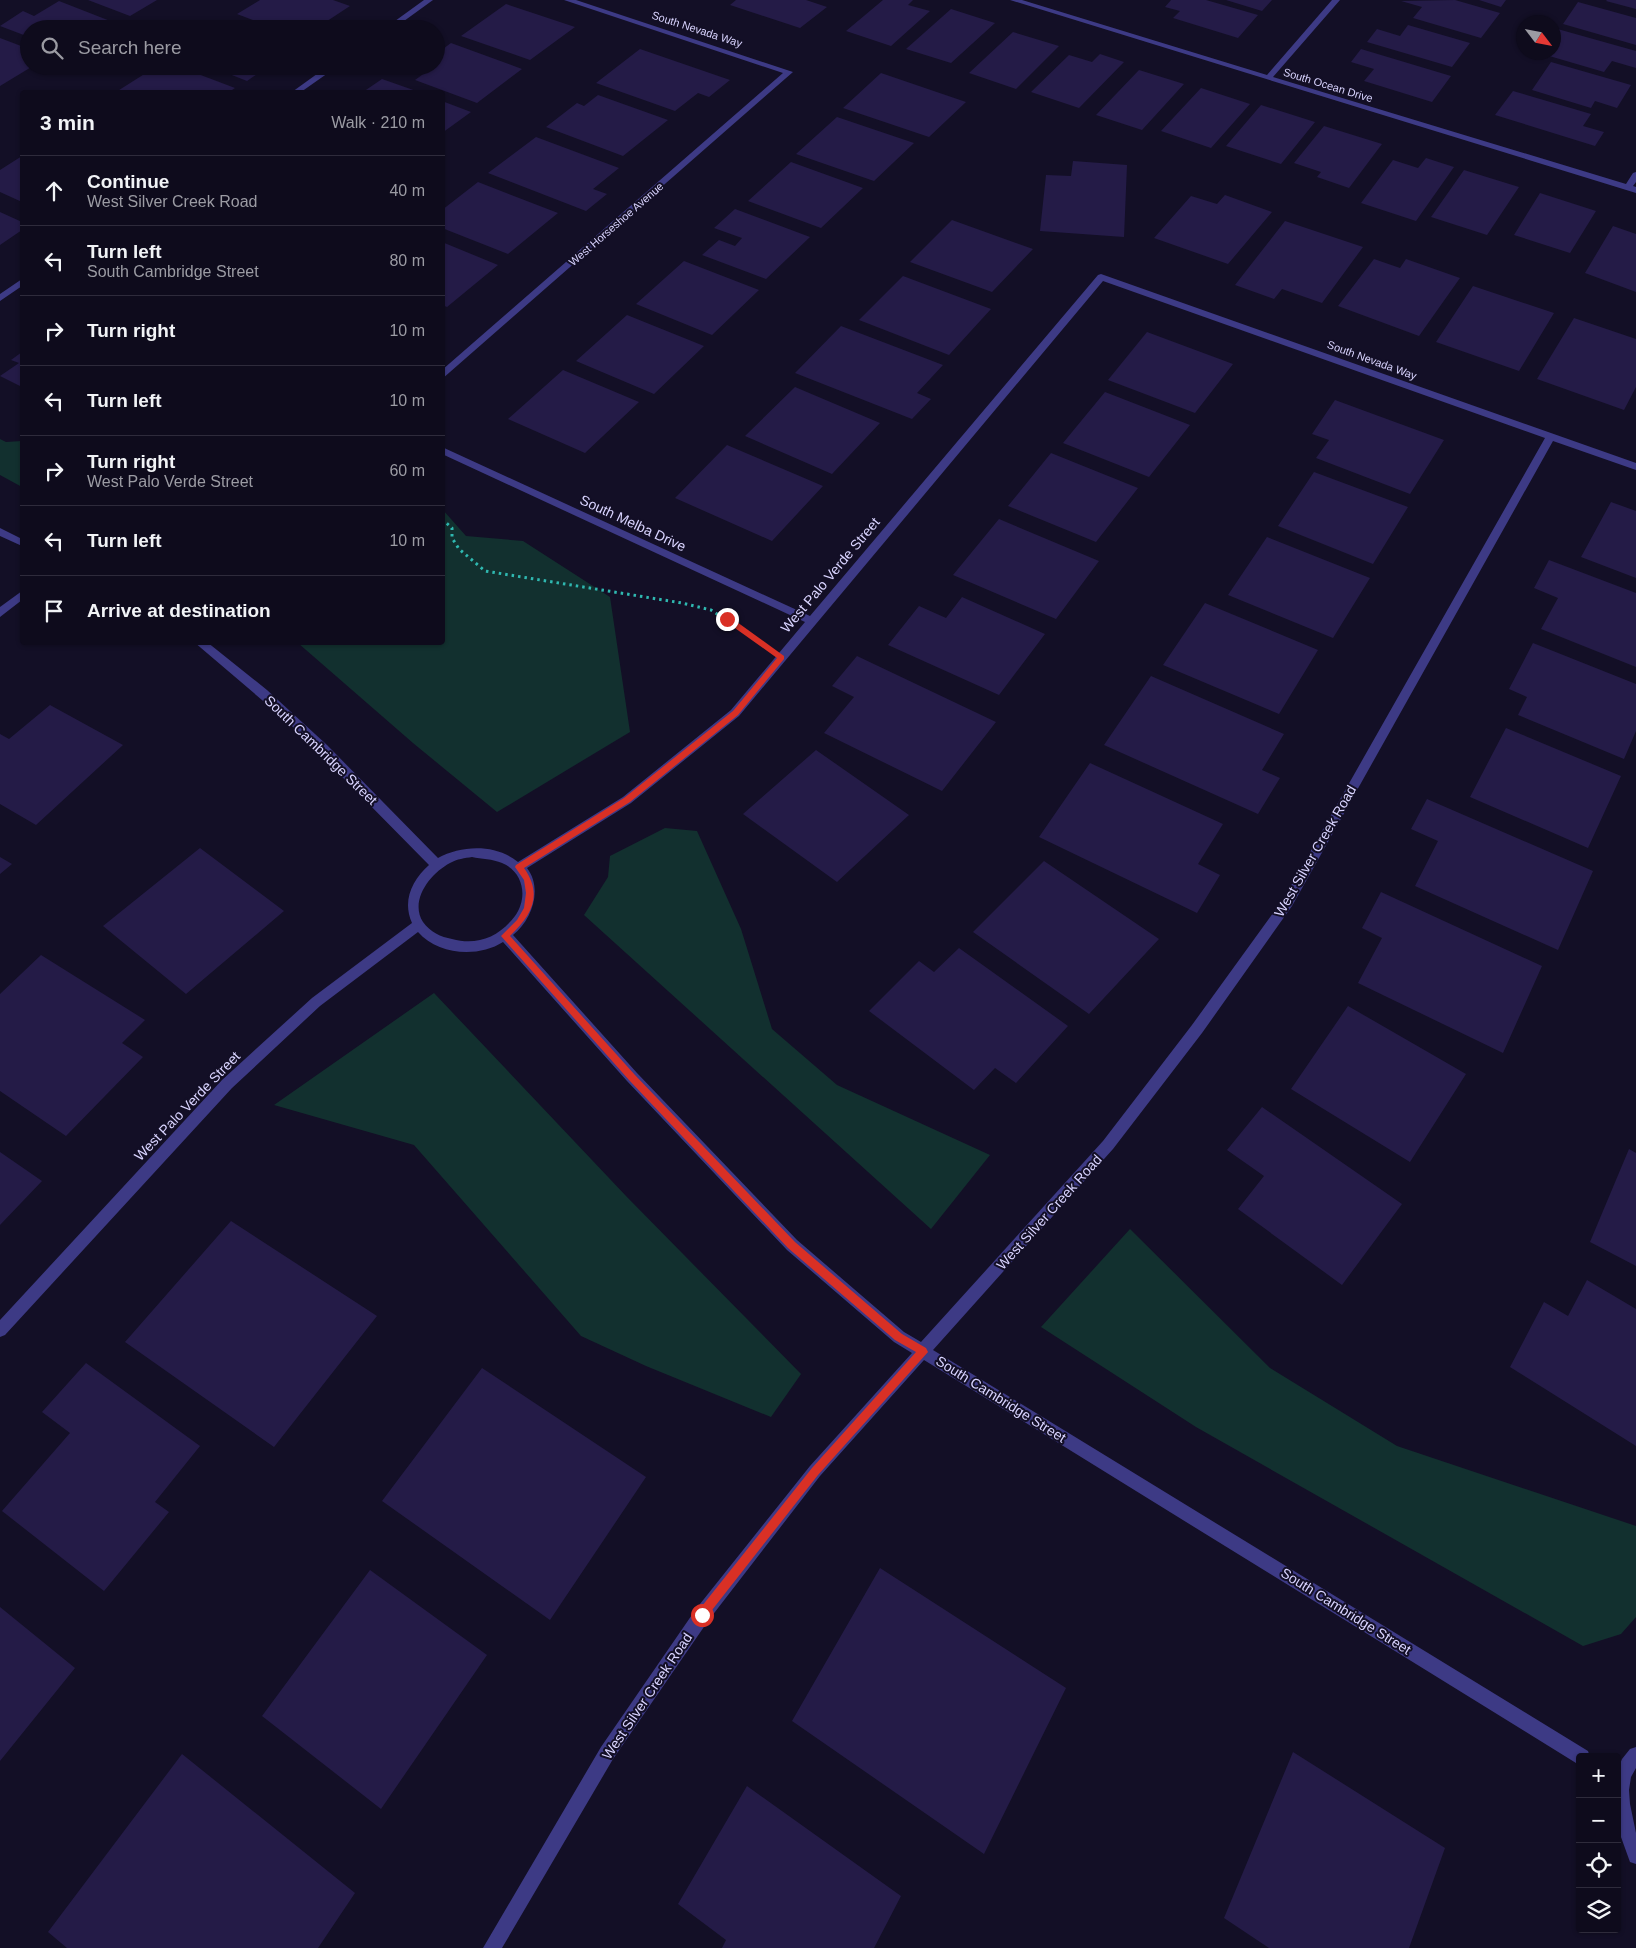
<!DOCTYPE html>
<meta charset="utf-8">
<style>
body{margin:0;font-family:Helvetica,sans-serif;background:#1c1929;color:#f1f3f6}
.controls{position:absolute;right:15px;bottom:15px;display:grid;overflow:hidden;border-radius:5px;box-shadow:0 1px 4px #0004}
.controls button{width:45px;height:45px;display:grid;place-items:center;padding:0;border:0;border-bottom:1px solid #2e2b3b;background:#0e0b1c;color:#f1f3f6;font:25px sans-serif}
.compass{position:absolute;left:1516px;top:15px;width:45px;height:45px;border-radius:50%;background:#0e0b1c;box-shadow:0 1px 4px #0004;rotate:122deg}
.stop{position:absolute;width:15px;height:15px;margin:-11px;border:4px solid #d93025;border-radius:50%;background:#fff}
.stop.end{background:#d93025;border-color:#fff;box-shadow:0 1px 5px #0008}
.list{margin:0;padding:0;list-style:none}
h2{display:flex;justify-content:space-between;align-items:center;height:65px;margin:0;padding:0 20px;font-size:21px}
h2 small{font-size:16px;font-weight:400;color:#9b9ba3}
.list li{display:grid;grid-template-columns:32px 1fr auto;gap:15px;align-items:center;box-sizing:border-box;height:70px;padding:0 20px;border-top:1px solid #2e2b3b}
.list b{display:block;font-size:19px;white-space:nowrap}
.list p{margin:0;font-size:16px;white-space:nowrap;color:#9b9ba3}
.list em{font-size:16px;font-style:normal;color:#9b9ba3}
.icon{flex:none;width:28px;height:28px;fill:none;stroke:currentColor;stroke-width:2;stroke-linecap:round;stroke-linejoin:round}
.map{position:relative;flex:none;width:1636px;height:1948px;overflow:hidden}
.search{position:absolute;background:#0e0b1c;box-shadow:0 1px 4px #0004;left:20px;top:20px;width:425px;height:55px;display:flex;align-items:center;gap:12px;box-sizing:border-box;padding:0 18px;border-radius:28px;color:#9b9ba3;font-size:19px}
.panel{position:absolute;background:#0e0b1c;box-shadow:0 1px 4px #0004;left:20px;top:90px;width:425px;height:555px;border-radius:5px}
.map>svg:first-child{display:block}
</style>
<div class="map">
<svg width="1636" height="1948" viewBox="0 0 1636 1948">
<rect width="100%" height="100%" fill="#130f26"/>
<path fill="#12302f" d="M0,439L6,442L22,441V487L0,475Z
M443,510L466,536L523,541L610,597L630,732L497,812L413,743L298,643L442,642Z
M665,828L697,831L741,929L772,1029L837,1085L990,1155L931,1229L584,915L608,877L610,856Z
M434,993L626,1196L801,1374L771,1417L646,1366L581,1336L414,1145L274,1105Z
M1130,1229L1270,1368L1397,1446L1636,1526V1617L1621,1634L1583,1646L1196,1427L1041,1327Z"/>
<path fill="#241b47" d="M88,0H157L130,16Z
M260,0H333L350,6L315,29H276L237,14Z
M736,0H806L827,7L800,28L730,5Z
M883,0H913L908,5L930,11L891,46L846,31Z
M1171,0H1206L1258,15L1238,38L1173,18L1180,11L1165,7Z
M1226,0H1272L1262,11Z
M1455,0L1500,13L1481,38L1413,18L1422,7L1401,1Z
M1479,0H1506L1501,7Z
M1607,0H1636V9L1606,1Z
M59,1L123,26L119,29H29V37L0,26L23,11L34,16Z
M1578,2L1636,18V45L1563,24Z
M506,4L575,27L530,60L461,36Z
M951,9L995,23L951,63L906,49Z
M224,21L244,29H212Z
M1408,25L1470,43L1452,67L1367,42L1377,29L1400,36Z
M1554,28L1636,51V68L1612,61L1604,72L1539,53L1554,52Z
M1013,32L1059,46L1016,89L969,73Z
M0,38L29,49V66H33L0,86Z
M451,43L522,69L477,103L415,80L426,72L415,69L418,66H436V54Z
M640,49L730,80L709,97L698,93L675,111L596,83Z
M1361,49L1451,76L1432,102L1364,81L1374,69L1351,62Z
M1100,54L1124,62L1079,108L1031,92L1069,55L1092,62Z
M1551,62L1631,85L1617,108L1595,101L1591,108L1532,90Z
M157,66H177L235,88L229,92H116Z
M209,66H269L247,81Z
M1139,70L1184,84L1142,130L1096,115Z
M881,73L966,102L929,137L843,108Z
M382,79L419,92H363Z
M1201,88L1250,104L1211,148L1161,131Z
M1513,91L1591,114L1583,126L1604,132L1595,146L1495,115Z
M598,95L668,120L623,156L546,127L577,103L584,106Z
M442,101L471,112L442,133Z
M1261,105L1315,122L1281,164L1226,146Z
M837,117L914,143L874,181L796,154Z
M1324,126L1382,144L1349,188L1317,177L1321,172L1294,163Z
M536,137L619,168L593,189L607,194L586,211L488,173Z
M22,156V202L0,192V170Z
M1426,158L1454,167L1416,221L1361,203L1393,160L1418,168Z
M1073,161L1127,165L1124,237L1040,231L1046,175L1071,176Z
M791,162L863,188L821,228L748,201Z
M1464,170L1519,187L1487,235L1431,217Z
M478,182L558,213L508,254L442,228V210Z
M1540,193L1596,211L1570,253L1514,235Z
M1225,195L1272,212L1228,264L1154,238L1191,196L1217,204Z
M735,209L810,237L766,279L702,255L719,240L735,246L742,238L714,228Z
M0,212L22,222V230L0,245Z
M952,220L1033,249L992,292L910,262Z
M1285,221L1363,247L1322,303L1282,289L1274,299L1235,285Z
M1613,226L1636,234V292L1585,273Z
M442,242L498,265L447,307L442,305Z
M1374,259L1400,268L1406,259L1460,278L1419,336L1338,306Z
M684,261L759,290L712,335L636,304Z
M903,276L991,309L949,355L859,320Z
M1473,286L1554,313L1519,371L1436,342Z
M627,315L704,346L654,394L576,361Z
M1574,318L1636,339V387L1624,410L1537,379Z
M841,326L943,365L917,393L931,399L912,419L795,373Z
M1147,332L1233,364L1195,413L1108,380Z
M22,352V387L0,376L19,363L11,360Z
M563,370L639,402L585,453L508,419Z
M795,387L880,423L832,474L745,436Z
M1105,392L1190,425L1149,477L1063,443Z
M1335,400L1444,440L1410,494L1316,458L1329,440L1312,434Z
M727,445L823,486L772,541L675,498Z
M1051,453L1138,488L1096,542L1008,506Z
M1314,472L1408,507L1373,564L1278,526Z
M1611,502L1636,511V578L1581,557Z
M999,519L1099,561L1056,619L953,575Z
M1267,537L1370,578L1333,638L1228,595Z
M1549,560L1636,593V667L1541,629L1558,598L1534,588Z
M962,597L1045,634L999,695L888,645L919,606L946,618Z
M1205,603L1318,650L1279,714L1163,665Z
M1533,643L1636,684V731L1624,759L1518,715L1527,697L1509,689Z
M857,656L996,722L942,791L824,733L854,697L832,686Z
M1151,676L1284,734L1262,770L1280,778L1258,814L1104,745Z
M50,705L123,745L36,825L0,804V734L9,739Z
M1506,728L1621,776L1588,848L1470,797Z
M816,750L909,815L837,882L743,814Z
M1090,763L1223,824L1198,864L1220,875L1197,913L1039,837Z
M1427,799L1593,871L1558,950L1415,886L1438,841L1411,829Z
M200,848L284,911L186,994L103,926Z
M0,857L12,864L0,874Z
M1044,861L1159,939L1089,1014L973,932Z
M1381,892L1542,966L1503,1053L1358,983L1382,938L1362,928Z
M959,948L1068,1026L1016,1083L995,1068L974,1090L869,1011L919,961L934,972Z
M41,955L145,1020L122,1043L143,1057L66,1136L0,1091V994Z
M1348,1006L1466,1074L1410,1162L1291,1089Z
M1262,1107L1402,1204L1342,1285L1238,1209L1264,1176L1227,1150Z
M1629,1149L1636,1153V1266L1590,1242Z
M0,1152L42,1181L0,1225Z
M231,1221L377,1316L274,1447L125,1342Z
M1587,1280L1636,1309V1446L1510,1367L1544,1302L1568,1316Z
M86,1363L200,1446L155,1502L169,1512L104,1591L2,1511L70,1433L42,1412Z
M482,1368L646,1477L550,1620L382,1501Z
M880,1568L1066,1688L984,1854L792,1721Z
M370,1570L487,1655L381,1809L262,1716Z
M0,1607L75,1668L0,1761Z
M1293,1752L1445,1848L1409,1948H1269L1224,1918Z
M182,1754L355,1893L318,1948H67L48,1932Z
M747,1786L901,1896L874,1948H722L726,1940L678,1904Z"/>
<g fill="none" stroke-linecap="round" stroke-linejoin="round">
<path stroke="#2fb8b0" stroke-width="3" stroke-dasharray="2.5 4" stroke-linecap="butt" d="M442,519L452,528V538L459,549L485,571L682,603L711,610L757,640"/>
<path fill="#3d3a85" fill-rule="evenodd" d="M424,0H433L393,29H384Z
M564,0H576L793,72L442,379V370L783,73Z
M1010,0H1022L1267,75L1332,0H1340L1273,77L1626,184L1633,173L1636,172V182L1633,186L1636,187V193Z
M328,66H338L301,92H292Z
M1101,274L1636,463V470L1553,441L1292,906L1202,1033L1113,1149L933,1350L1588,1751L1590,1757H1580V1764L1576,1763L924,1360L820,1476L708,1621L613,1759L502,1948H483L601,1747L696,1609L810,1466L912,1353L894,1342L787,1250L627,1081L503,942C478,958 438,955 418,932L320,1006L232,1088L5,1335L0,1337V1320L222,1080L312,998L412,923C402,901 412,880 429,865L289,723L194,642H207L267,690L327,745L438,858C462,845 496,844 518,862L623,797L731,710L805,622L442,454V447L810,616L1098,275ZM1103,281L1545,438L1284,898L1192,1025L1103,1141L921,1342L904,1332L797,1240L637,1073L513,935C532,920 543,889 527,868L631,803L739,716ZM472,857C481,859 493,859 502,863C524,872 528,898 515,916C499,937 477,946 452,939C441,937 430,932 423,922C409,900 431,873 450,863C457,859 465,858 472,857Z
M22,279V286L0,301V294Z
M0,528L22,539V546L0,536Z
M22,591V600L0,617V607Z
M1636,1747V1768L1631,1777L1629,1790L1630,1804L1636,1833V1864L1630,1862L1617,1826V1771L1622,1759L1630,1749Z"/>
</g>
<path fill="#d93025" d="M725,617H730L784,656V659L738,715L630,802L524,868C543,895 532,915 510,936L635,1075L795,1242L902,1334L926,1348L928,1352L818,1475L705,1619L702,1620L697,1615L698,1611L812,1468L916,1352L895,1340L788,1248L629,1080L501,936L517,920L524,908L526,893L524,880L515,867L516,865L624,798L733,711L777,658L725,621Z"/>
<g text-anchor="middle" dominant-baseline="central" stroke-width="4" stroke-linejoin="round" paint-order="stroke">
<g font-size="11" fill="#d9d4ff" stroke="#130f26">
<text transform="translate(697 29) rotate(18)">South Nevada Way</text>
<text transform="translate(1328 85) rotate(17)">South Ocean Drive</text>
<text transform="translate(616 224) rotate(-41)">West Horseshoe Avenue</text>
<text transform="translate(1372 360) rotate(20)">South Nevada Way</text>
</g>
<g font-size="14" fill="#d9d4ff" stroke="#130f26">
<text transform="translate(633 523) rotate(25)">South Melba Drive</text>
<text transform="translate(830 575) rotate(-50)">West Palo Verde Street</text>
<text transform="translate(321 750) rotate(44)">South Cambridge Street</text>
<text transform="translate(1315 851) rotate(-60)">West Silver Creek Road</text>
<text transform="translate(187 1106) rotate(-46)">West Palo Verde Street</text>
<text transform="translate(1049 1212) rotate(-48)">West Silver Creek Road</text>
<text transform="translate(1001 1399) rotate(32)">South Cambridge Street</text>
<text transform="translate(1346 1611) rotate(32)">South Cambridge Street</text>
<text transform="translate(647 1696) rotate(-56)">West Silver Creek Road</text>
</g>
</g>
</svg>
<div class="controls">
<button>+</button>
<button>−</button>
<button><svg class="icon" aria-label="locate" viewBox="0 0 24 24"><circle cx="12" cy="12" r="6"/><path d="M12 2v4M12 18v4M2 12h4M18 12h4"/></svg></button>
<button><svg class="icon" aria-label="layers" viewBox="0 0 24 24"><path d="M12 4l9 5-9 5-9-5zM3 14l9 5 9-5"/></svg></button>
</div>
<svg class="compass" viewBox="-18 -18 36 36"><path d="M0-13l5 13h-10z" fill="#e53935"/><path d="M0 13l5-13h-10z" fill="#9b9ba3"/></svg>
<div class="stop" style="left:702px;top:1615px"></div>
<div class="stop end" style="left:727px;top:619px"></div>
<div class="search"><svg class="icon" aria-label="search" viewBox="0 0 24 24"><circle cx="10" cy="10" r="6"/><path d="M15 15l6 6"/></svg>Search here</div>
<section class="panel">
<h2>3 min<small>Walk · 210 m</small></h2>
<ul class="list">
<li><svg class="icon" aria-label="ahead" viewBox="0 0 24 24"><path d="M12 20V5M6 11l6-6 6 6"/></svg><div><b>Continue</b><p>West Silver Creek Road</p></div><em>40 m</em></li>
<li><svg class="icon" aria-label="left" viewBox="0 0 24 24"><path d="M17 20v-9H6M10 6l-5 5 5 5"/></svg><div><b>Turn left</b><p>South Cambridge Street</p></div><em>80 m</em></li>
<li><svg class="icon" aria-label="right" viewBox="0 0 24 24"><path d="M7 20v-9h11M14 6l5 5-5 5"/></svg><div><b>Turn right</b></div><em>10 m</em></li>
<li><svg class="icon" aria-label="left" viewBox="0 0 24 24"><path d="M17 20v-9H6M10 6l-5 5 5 5"/></svg><div><b>Turn left</b></div><em>10 m</em></li>
<li><svg class="icon" aria-label="right" viewBox="0 0 24 24"><path d="M7 20v-9h11M14 6l5 5-5 5"/></svg><div><b>Turn right</b><p>West Palo Verde Street</p></div><em>60 m</em></li>
<li><svg class="icon" aria-label="left" viewBox="0 0 24 24"><path d="M17 20v-9H6M10 6l-5 5 5 5"/></svg><div><b>Turn left</b></div><em>10 m</em></li>
<li><svg class="icon" aria-label="arrive" viewBox="0 0 24 24"><path d="M6 21V4h12l-3 4 3 4H6"/></svg><div><b>Arrive at destination</b></div></li>
</ul>
</section>
</div>
